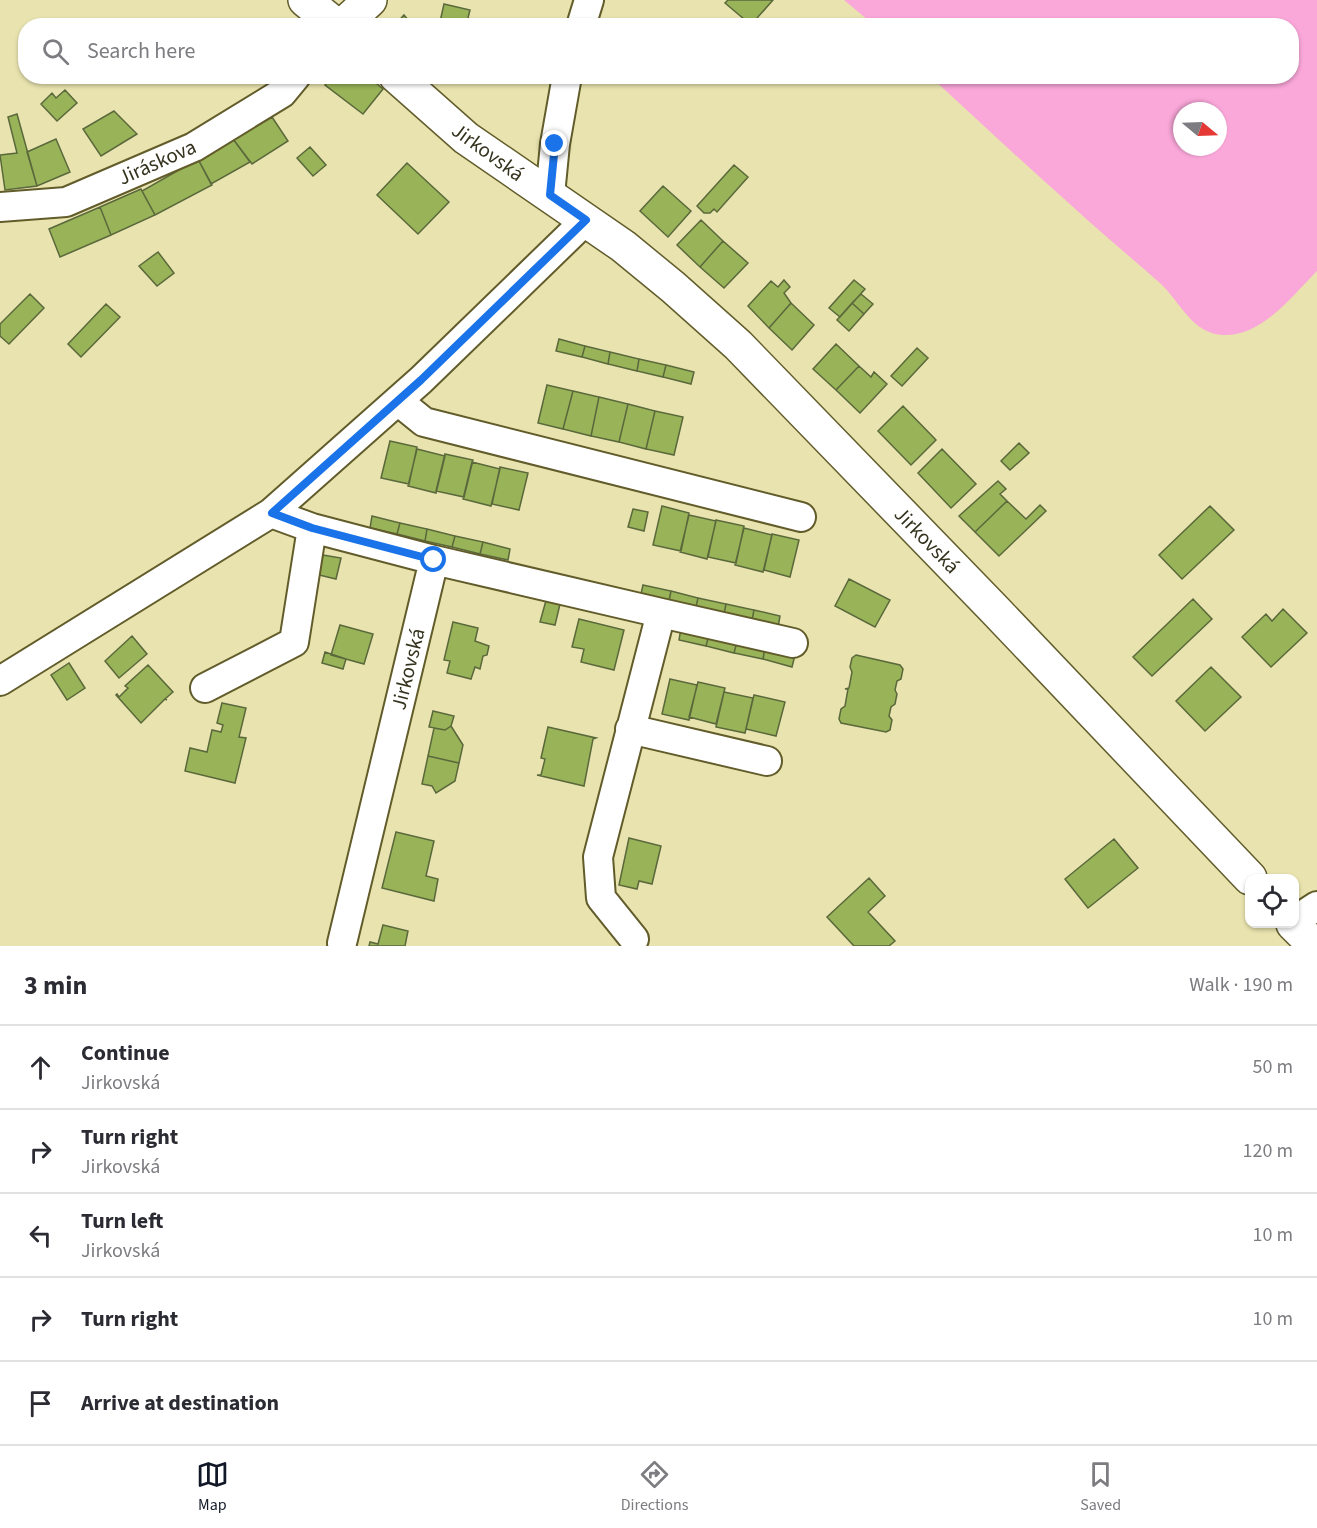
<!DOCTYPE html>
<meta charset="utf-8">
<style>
body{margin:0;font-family:"Source Sans 3",sans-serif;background:#f2f2f3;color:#2b2b33}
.controls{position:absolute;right:18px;bottom:18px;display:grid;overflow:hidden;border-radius:12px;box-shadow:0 2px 4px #0004}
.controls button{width:54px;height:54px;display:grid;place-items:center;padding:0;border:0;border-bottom:2px solid #e1e1e2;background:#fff;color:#2b2b33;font:30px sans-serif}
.compass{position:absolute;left:1173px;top:102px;width:54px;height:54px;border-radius:50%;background:#fff;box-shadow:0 2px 4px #0004;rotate:109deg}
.stop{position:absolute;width:18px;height:18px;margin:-14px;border:4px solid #1a73e8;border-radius:50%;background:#fff}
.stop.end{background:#1a73e8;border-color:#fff;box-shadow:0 2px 6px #0008}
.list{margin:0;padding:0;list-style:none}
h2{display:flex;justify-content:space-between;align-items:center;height:78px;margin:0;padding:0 24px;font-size:26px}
h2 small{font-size:20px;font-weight:400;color:#7c7c81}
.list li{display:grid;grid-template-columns:39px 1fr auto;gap:18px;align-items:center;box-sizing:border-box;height:84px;padding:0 24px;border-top:2px solid #e1e1e2}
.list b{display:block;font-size:22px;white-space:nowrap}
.list p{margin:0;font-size:20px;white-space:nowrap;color:#7c7c81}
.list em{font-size:20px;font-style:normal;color:#7c7c81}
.icon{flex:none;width:33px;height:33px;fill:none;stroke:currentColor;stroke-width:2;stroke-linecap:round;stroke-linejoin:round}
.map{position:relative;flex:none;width:1317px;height:946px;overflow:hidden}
.search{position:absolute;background:#fff;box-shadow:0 2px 4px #0004;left:18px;right:18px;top:18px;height:66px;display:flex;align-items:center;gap:15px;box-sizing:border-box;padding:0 21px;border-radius:24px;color:#7c7c81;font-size:22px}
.sheet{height:498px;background:#fff}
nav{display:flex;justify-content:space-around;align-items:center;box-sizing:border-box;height:84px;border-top:2px solid #e1e1e2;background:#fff;font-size:16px;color:#7c7c81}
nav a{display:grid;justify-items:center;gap:3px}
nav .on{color:#111827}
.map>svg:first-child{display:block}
</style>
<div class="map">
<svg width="1317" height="946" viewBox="0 0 1317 946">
<rect width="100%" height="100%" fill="#e9e4af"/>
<path fill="#faa7d9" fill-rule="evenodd" d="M844,0H1317V271C1292,296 1262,337 1222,335C1192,333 1180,302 1161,284C1132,258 1101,233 1072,206C1024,164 978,120 931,77L1292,76V26L874,25ZM1182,111H1218V147H1182Z"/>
<path fill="#98b358" stroke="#5a683b" stroke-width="1.5" d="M728,0H773L751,25L725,3Z
M444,4L470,10L466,26H439Z
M404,15L413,26H394Z
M332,76H368L383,89L363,114L325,85Z
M65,90L77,103L57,121L41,104L52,93L56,98Z
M114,111L137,134L101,156L83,129Z
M17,114L37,186L5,190L0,155L17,153L8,117Z
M272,117L288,141L252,164L233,139Z
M56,139L70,172L37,186L27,152Z
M233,139L250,162L211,184L198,159Z
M310,147L326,165L313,176L297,158Z
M198,159L212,185L155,215L142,191Z
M407,163L449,202L418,234L377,195Z
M734,165L748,177L717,212L714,209L710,213H704L697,206Z
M663,186L691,211L668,237L640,211Z
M141,189L155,215L111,235L100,207Z
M100,207L111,235L60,257L49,229Z
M701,220L723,241L700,267L677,245Z
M723,241L748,263L724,288L700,267Z
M158,252L174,273L157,286L139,266Z
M784,280L790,287L784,293L791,303L769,328L748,306L771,281L778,287Z
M854,280L865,289L840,317L829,308Z
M30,294L44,308L9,344L0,336V324Z
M861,294L873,304L864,314L852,303Z
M791,303L814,325L792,350L769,328Z
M852,303L864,314L849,331L837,320Z
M106,304L120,317L81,357L68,344Z
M559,339L585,346L582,357L556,351Z
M836,344L859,366L836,390L813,369Z
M585,346L610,352L608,364L582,357Z
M917,348L928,358L902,386L891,376Z
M610,352L639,359L637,371L608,364Z
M639,359L666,365L663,377L637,371Z
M666,365L694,372L691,384L663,377Z
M859,366L871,377L874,372L887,384L860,413L836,390Z
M547,385L573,391L563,429L538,423Z
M573,391L599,397L591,436L563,429Z
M599,397L628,404L619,442L591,436Z
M628,404L655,411L646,449L619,442Z
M903,406L936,440L911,465L878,431Z
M655,411L683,417L674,455L646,449Z
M390,441L417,447L409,484L381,478Z
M1019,443L1029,453L1010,470L1001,461Z
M417,449L445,456L436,493L408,486Z
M942,449L976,484L951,508L918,473Z
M445,454L473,460L464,497L436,491Z
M472,462L500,469L491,506L463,499Z
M500,467L528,473L519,510L492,504Z
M998,481L1006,489L1000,494L1007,501L975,532L959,516Z
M1007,501L1026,519L1040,505L1046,511L999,556L975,532Z
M662,506L689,513L681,551L653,545Z
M1210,506L1234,530L1182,579L1159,555Z
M633,509L648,512L644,531L628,527Z
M689,515L716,521L707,559L680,552Z
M372,516L400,523L397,534L370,528Z
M716,520L744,526L736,563L708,557Z
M400,523L427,529L425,541L397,534Z
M744,528L772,535L763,572L735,565Z
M427,529L455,536L452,547L425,541Z
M772,534L799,540L790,577L764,570Z
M455,536L483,542L480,554L452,547Z
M483,542L510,549L508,560L480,554Z
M323,555L341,558L336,579L319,575Z
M849,579L890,600L875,627L835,606Z
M643,585L671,591L669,601L641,594Z
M671,591L698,598L696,607L669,601Z
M547,597L561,600L555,625L540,622Z
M698,598L726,604L724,614L696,607Z
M1193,599L1212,619L1152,676L1133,657Z
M726,604L754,610L752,620L724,614Z
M1283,609L1307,633L1271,667L1242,637L1266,614L1272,621Z
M754,610L780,616L778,627L752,620Z
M579,619L624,630L614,670L581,662L584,649L572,647Z
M453,622L478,628L475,641L489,646L487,655L483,656L480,669L475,667L471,679L447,673L450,661L444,660Z
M340,625L373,634L364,664L331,655Z
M681,628L709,635L706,646L679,640Z
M709,635L737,642L734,653L706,646Z
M132,636L147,654L119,678L105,661Z
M737,642L765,648L763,659L734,653Z
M765,648L795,655L792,667L763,659Z
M325,652L346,659L343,669L322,663Z
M856,655L900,665L903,669L901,679L897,681L895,690L897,694L895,704L891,707L889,716L892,720L890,730L886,732L841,723L839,719L841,709L845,706L848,689H845L849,688L852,672L850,667L852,658Z
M69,663L85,688L67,700L51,675Z
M148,665L173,692L165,699L167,700L165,699L141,723L116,695L117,694L119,697L128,688L125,686Z
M1211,667L1241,697L1205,731L1176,701Z
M670,679L697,685L689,720L662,714Z
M698,682L725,688L716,724L689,717Z
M724,692L753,698L745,733L716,727Z
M754,695L785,702L776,736L746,729Z
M222,703L246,708L239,737L246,738L235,783L185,771L190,748L207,752L212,730L221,732L223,725L217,723Z
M433,711L454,716L451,726L445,730L429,727Z
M451,726L463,745L459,763L428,756L434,728L445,730Z
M548,727L596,738L593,739L584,786L537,775H541L545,759L541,758Z
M428,756L459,763L455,781L436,793L432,786L422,784Z
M396,832L434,841L426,876L438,879L434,901L382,888Z
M629,838L661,846L652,884L639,881L637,889L619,885Z
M1114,839L1138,868L1088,908L1065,879Z
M869,878L885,896L868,912L895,941L889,946H854L827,917Z
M383,925L408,931L405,946H369L370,942L378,944Z"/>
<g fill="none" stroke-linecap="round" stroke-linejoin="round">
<defs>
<path id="minor" d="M581,26L589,0
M550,195L555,144L567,76
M0,207L66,202L194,147L282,93L296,76
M398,401L424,422L801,517
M271,513L312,528L434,560L661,613L598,857L601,898L634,939
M661,613L793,643
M0,681L271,513L421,380L586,220
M205,688L294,642L312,528
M630,729L767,761
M1294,921L1317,906
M342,943L434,560"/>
<path id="tertiary" d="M305,0L337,26
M342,26L370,0
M396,76L466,138L623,246L673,287L738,345L993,608L1250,878
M1293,924L1315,946"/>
</defs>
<use href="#minor" stroke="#625c2b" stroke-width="32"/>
<use href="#tertiary" stroke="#625c2b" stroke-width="36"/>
<use href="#minor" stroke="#fff" stroke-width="28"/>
<use href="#tertiary" stroke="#fff" stroke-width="33"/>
</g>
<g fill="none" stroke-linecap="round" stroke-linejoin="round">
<path stroke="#1a73e8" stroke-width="8" d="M434,560L312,528L272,513L421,380L586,220L550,195L555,144"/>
</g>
<g text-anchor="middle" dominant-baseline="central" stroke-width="6" stroke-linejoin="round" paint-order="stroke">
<g font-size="21" fill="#35331e" stroke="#fff">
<text transform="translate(488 152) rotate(36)">Jirkovská</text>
<text transform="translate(157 162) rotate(-24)">Jiráskova</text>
<text transform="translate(927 540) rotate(46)">Jirkovská</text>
<text transform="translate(408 669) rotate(-76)">Jirkovská</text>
</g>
</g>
</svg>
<div class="controls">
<button><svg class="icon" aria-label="locate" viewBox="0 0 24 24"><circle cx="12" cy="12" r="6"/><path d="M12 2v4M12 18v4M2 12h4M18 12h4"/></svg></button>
</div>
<svg class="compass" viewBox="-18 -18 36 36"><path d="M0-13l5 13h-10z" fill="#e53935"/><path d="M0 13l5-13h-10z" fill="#7c7c81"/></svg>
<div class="stop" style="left:434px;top:560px"></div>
<div class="stop end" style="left:555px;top:144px"></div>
<div class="search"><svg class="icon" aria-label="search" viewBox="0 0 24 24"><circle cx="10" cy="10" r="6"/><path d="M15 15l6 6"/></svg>Search here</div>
</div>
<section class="sheet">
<h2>3 min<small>Walk · 190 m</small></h2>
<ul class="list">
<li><svg class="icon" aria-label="ahead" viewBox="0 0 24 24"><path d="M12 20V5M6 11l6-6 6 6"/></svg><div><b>Continue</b><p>Jirkovská</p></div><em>50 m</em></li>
<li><svg class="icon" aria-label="right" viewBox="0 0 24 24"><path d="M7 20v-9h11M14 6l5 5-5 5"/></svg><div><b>Turn right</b><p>Jirkovská</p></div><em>120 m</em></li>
<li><svg class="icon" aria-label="left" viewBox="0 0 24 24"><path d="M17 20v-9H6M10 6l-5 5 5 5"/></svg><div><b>Turn left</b><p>Jirkovská</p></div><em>10 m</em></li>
<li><svg class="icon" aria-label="right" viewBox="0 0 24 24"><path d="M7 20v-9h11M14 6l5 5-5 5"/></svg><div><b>Turn right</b></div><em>10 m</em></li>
<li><svg class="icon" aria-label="arrive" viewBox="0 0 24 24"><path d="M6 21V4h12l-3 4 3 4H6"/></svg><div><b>Arrive at destination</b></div></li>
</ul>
</section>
<nav>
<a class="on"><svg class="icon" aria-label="map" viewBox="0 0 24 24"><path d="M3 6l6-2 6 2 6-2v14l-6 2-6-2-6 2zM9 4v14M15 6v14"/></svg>Map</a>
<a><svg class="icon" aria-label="directions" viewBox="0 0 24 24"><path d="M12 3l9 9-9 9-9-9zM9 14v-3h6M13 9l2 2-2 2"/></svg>Directions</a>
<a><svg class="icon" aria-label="saved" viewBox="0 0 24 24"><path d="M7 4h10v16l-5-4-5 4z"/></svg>Saved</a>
</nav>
